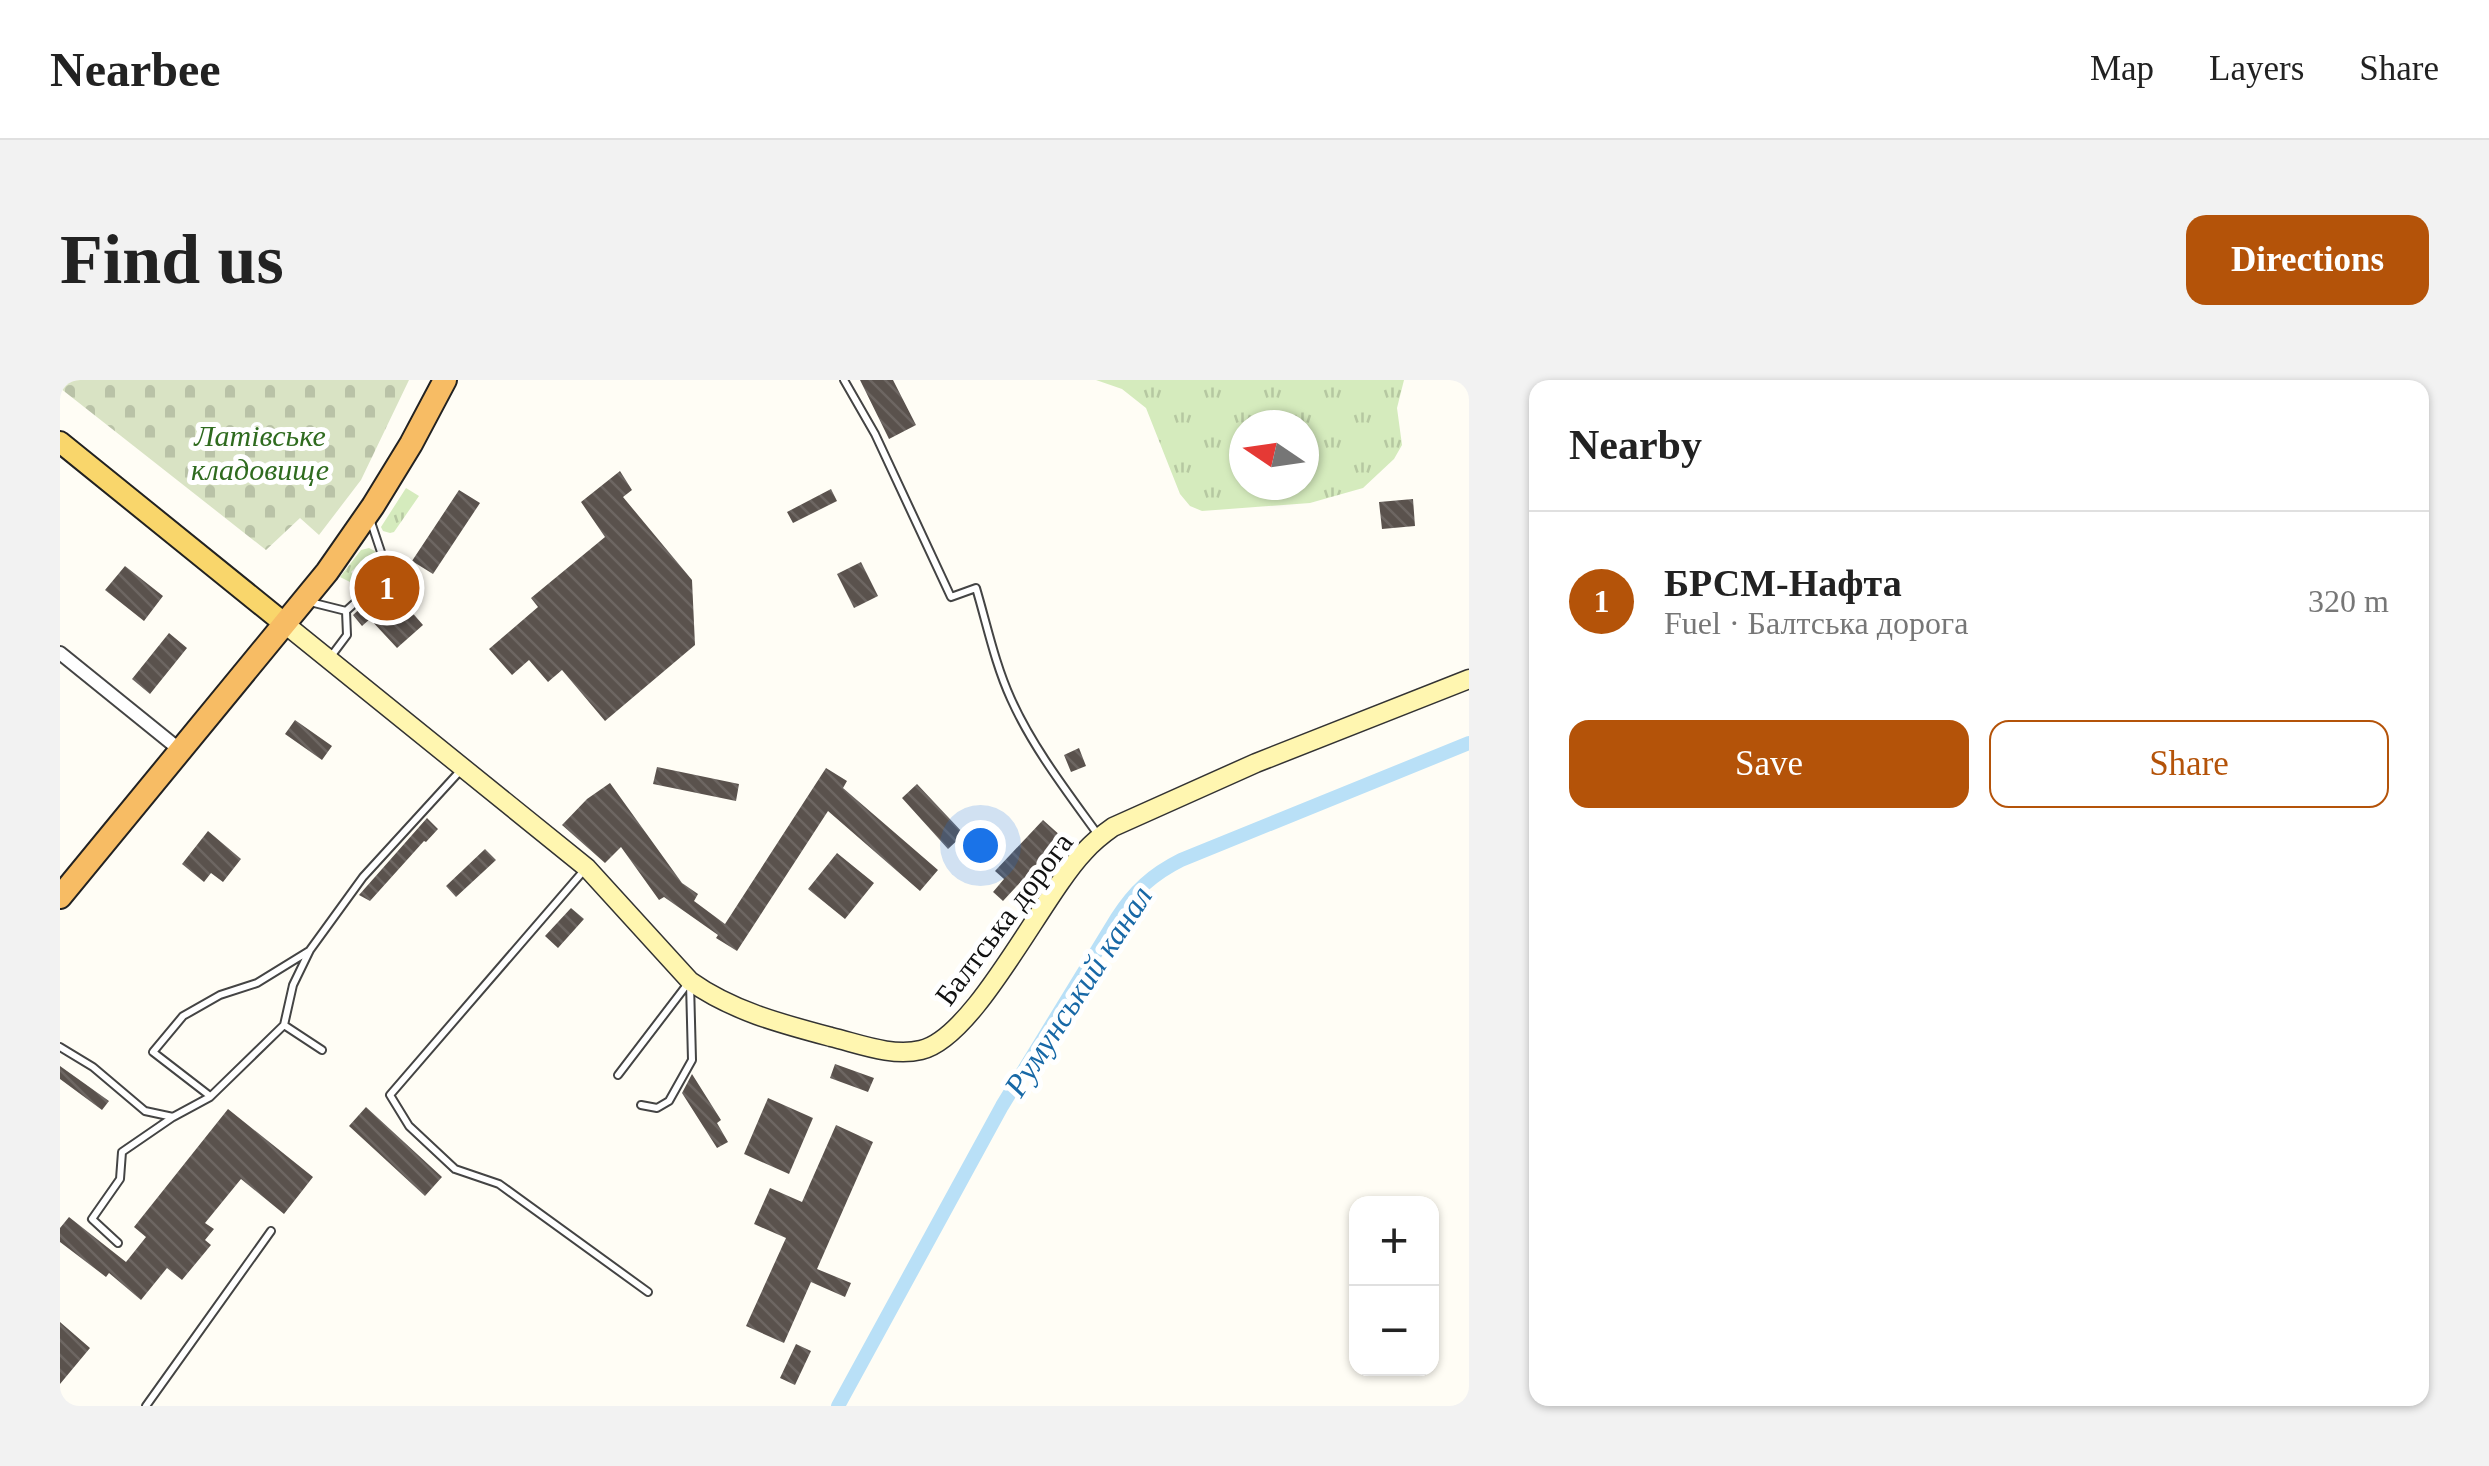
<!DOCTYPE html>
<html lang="en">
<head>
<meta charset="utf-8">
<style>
  :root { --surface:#fff; --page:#f2f2f2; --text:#222; --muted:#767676; --line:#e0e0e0; --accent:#b45309 }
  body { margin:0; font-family:"Times New Roman",serif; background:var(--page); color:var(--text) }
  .controls { position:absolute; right:30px; bottom:30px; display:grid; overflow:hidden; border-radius:20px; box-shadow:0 2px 8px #0004 }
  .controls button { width:90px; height:90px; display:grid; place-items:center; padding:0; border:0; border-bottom:2px solid var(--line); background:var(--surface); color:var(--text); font:50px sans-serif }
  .compass { position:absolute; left:1169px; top:30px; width:90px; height:90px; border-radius:50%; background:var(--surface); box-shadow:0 2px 8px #0004; rotate:283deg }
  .you { position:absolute; left:920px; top:465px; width:35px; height:35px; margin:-25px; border:8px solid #fff; border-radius:50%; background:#1a73e8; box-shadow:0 0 0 15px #1a73e833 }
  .badge { display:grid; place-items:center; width:65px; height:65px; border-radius:50%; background:var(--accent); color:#fff; font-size:32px; font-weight:700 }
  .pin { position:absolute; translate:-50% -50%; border:5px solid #fff; box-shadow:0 2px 10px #0006 }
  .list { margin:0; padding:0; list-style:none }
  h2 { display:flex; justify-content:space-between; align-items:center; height:130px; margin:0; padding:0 40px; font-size:42px }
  h2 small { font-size:32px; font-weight:400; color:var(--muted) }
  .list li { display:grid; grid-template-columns:65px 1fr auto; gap:30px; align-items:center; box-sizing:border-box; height:180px; padding:0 40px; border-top:2px solid var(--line) }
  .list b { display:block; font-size:38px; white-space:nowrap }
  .list p { margin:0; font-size:32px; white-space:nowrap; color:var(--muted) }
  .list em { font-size:32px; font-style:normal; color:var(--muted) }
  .actions { display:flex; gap:20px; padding:30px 40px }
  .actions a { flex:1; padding:22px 0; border:2px solid var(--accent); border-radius:20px; text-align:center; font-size:35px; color:var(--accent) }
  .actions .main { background:var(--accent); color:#fff }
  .map { position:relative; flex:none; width:1409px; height:1026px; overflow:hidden; border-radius:20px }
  header { display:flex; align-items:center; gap:60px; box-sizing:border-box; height:140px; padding:0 50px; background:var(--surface); border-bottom:2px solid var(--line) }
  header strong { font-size:48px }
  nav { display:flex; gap:55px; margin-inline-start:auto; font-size:35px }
  .intro { display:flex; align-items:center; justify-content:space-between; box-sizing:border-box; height:240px; padding:0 60px }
  h1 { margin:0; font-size:70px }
  .button { padding:25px 45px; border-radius:20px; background:var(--accent); color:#fff; font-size:35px; font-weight:700 }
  main { display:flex; gap:60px; padding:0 60px }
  aside { flex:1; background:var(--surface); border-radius:20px; box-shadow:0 2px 8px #0004 }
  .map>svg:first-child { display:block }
</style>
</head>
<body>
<header>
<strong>Nearbee</strong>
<nav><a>Map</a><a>Layers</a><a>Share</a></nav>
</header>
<div class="intro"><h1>Find us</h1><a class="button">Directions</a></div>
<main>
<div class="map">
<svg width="1409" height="1026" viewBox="0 0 1409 1026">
  <defs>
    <pattern id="grass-tufts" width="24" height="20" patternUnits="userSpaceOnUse" patternTransform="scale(2.5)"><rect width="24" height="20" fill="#d5ebbd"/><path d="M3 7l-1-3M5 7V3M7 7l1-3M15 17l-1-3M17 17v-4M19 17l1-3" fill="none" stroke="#b6c8a1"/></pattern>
    <pattern id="cemetery-stones" width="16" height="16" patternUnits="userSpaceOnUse" patternTransform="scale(2.5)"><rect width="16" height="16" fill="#d9e3c4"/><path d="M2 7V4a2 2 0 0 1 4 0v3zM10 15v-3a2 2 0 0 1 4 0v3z" fill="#b9c2a7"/></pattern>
    <pattern id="building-back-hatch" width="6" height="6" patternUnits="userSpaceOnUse" patternTransform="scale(2.5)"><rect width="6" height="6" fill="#5a524d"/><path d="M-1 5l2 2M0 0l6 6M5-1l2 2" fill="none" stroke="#6d6662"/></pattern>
  </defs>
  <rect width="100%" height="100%" fill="#fffdf5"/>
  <path fill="url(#grass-tufts)" fill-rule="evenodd" d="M1036 0H1344L1337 28 1342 65 1334 79 1303 108 1250 123 1142 131 1130 126 1120 114 1086 28 1062 9ZM1184 45H1244V105H1184Z
    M346 108 359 116 334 152 330 153 323 151 321 147Z
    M309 168 315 171 316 175 306 189 299 184 291 192 298 199 290 202 280 197 301 170Z"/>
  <path fill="url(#cemetery-stones)" d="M0 0H349L301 100 259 155 240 138 206 170 0 8Z"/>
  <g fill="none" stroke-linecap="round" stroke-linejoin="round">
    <path stroke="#b9e0f7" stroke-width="14" d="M778 1026 942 726 1057 538C1074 511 1093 494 1121 480L1409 363"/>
  </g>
  <path fill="url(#building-back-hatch)" d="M800 0H833L856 45 829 59Z
    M560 91 572 110 563 117 632 200 635 265 545 341 502 290 488 302 469 280 452 295 429 269 478 227 471 218 545 157 521 122Z
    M771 109 777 121 733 143 727 132Z
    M399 110 420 123 373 194 352 181Z
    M1353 119 1355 146 1322 149 1319 122Z
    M801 182 818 216 794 228 777 194Z
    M65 186 103 216 84 241 45 210Z
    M329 202 339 213 337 215 363 245 337 268 310 239 302 246 293 235Z
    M109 253 127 268 90 314 72 299Z
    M235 340 272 366 262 380 225 354Z
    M1019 368 1026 386 1011 392 1004 375Z
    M597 387 679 404 676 421 593 404Z
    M766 388 787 401 783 408 878 490 860 511 768 431 677 571 656 558 658 555 604 517 599 520 561 467 545 483 502 445 527 419 550 403 622 503 638 514 634 521 665 544Z
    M857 404 904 454 888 469 842 418Z
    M367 438 378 449 366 462 364 461 310 521 299 515Z
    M983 440 1002 457 943 521 933 512 944 499 935 491Z
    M148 451 181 479 163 502 151 493 144 502 122 484Z
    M425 469 436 480 396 517 386 506Z
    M777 473 814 503 785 539 748 509Z
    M511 528 524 539 498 568 485 556Z
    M775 684 814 698 808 712 770 698Z
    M0 686 49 721 42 730 0 699Z
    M632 694 661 740 657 743 668 762 657 768 622 713Z
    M708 718 753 738 729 794 684 774Z
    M306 727 382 797 365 816 289 746Z
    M168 729 253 797 224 834 181 799 145 843 154 849 145 860 151 865 122 900 107 888 81 920 49 893 46 897 0 862V848L9 837 66 882 86 857 74 847Z
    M776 745 813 762 757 889 791 903 785 917 751 902 724 963 686 946 726 858 694 844 710 808 742 822Z
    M0 942 30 968 0 1004Z
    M736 964 751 971 735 1005 720 998Z"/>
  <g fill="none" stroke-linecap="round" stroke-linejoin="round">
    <g stroke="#444" stroke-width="10">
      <path id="service" d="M784 0 815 54 891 217 916 208C927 245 935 284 951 319 973 368 1008 413 1039 456
        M250 222 286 231 328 193 311 142
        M269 279 287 255 286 231
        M526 488 330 715 349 746 395 789 439 804 588 912
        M224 645 262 670
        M0 667 33 687 85 731 113 737 150 717 224 645 233 605 250 570 303 497 400 391
        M558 695 629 602
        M150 716 93 672 123 636 160 615 197 603 249 571
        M581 725 597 728 609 721 632 680 630 603
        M58 863 32 839 60 799 62 772 113 737
        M86 1026 211 851"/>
    </g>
    <g stroke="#444" stroke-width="16">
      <path id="minor" d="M0 273 120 370"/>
    </g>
    <g stroke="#333" stroke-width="21">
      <path id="secondary" d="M225 244 527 488 630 601C672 631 722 644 771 657 800 664 832 677 861 670 915 658 982 516 1024 472 1033 462 1043 454 1053 447L1196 383 1409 299"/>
    </g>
    <g stroke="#222" stroke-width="24">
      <path id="primary" d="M0 62 225 244"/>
    </g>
    <g stroke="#222" stroke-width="26">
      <path id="trunk" d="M0 517 267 192 313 126 351 64 385 0"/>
    </g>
    <use href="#service" stroke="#fff" stroke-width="6"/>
    <use href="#minor" stroke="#fff" stroke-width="12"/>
    <use href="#secondary" stroke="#fff6b0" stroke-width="18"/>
    <use href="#primary" stroke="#f9d66b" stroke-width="20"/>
    <use href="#trunk" stroke="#f7bc64" stroke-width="22"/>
  </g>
  <g text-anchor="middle" stroke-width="10" stroke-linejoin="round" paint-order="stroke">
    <g font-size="30" font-style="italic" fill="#2f6b1f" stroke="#fff">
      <text x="200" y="66">Латівське<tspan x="200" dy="34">кладовище</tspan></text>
    </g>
    <g font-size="30" fill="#111" stroke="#fff">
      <text transform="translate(944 539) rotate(-53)" y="10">Балтська дорога</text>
    </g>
    <g font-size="32" font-style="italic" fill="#1768a6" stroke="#fff">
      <text transform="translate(1018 611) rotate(-57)" y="11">Румунський канал</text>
    </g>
  </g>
</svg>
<div class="controls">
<button>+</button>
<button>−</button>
</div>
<svg class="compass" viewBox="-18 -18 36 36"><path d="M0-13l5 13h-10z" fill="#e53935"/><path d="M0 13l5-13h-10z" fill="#767676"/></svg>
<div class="you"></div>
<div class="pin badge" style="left:327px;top:208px">1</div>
</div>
<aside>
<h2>Nearby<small></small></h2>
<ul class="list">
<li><span class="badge">1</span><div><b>БРСМ-Нафта</b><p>Fuel · Балтська дорога</p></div><em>320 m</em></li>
</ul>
<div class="actions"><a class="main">Save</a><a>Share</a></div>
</aside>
</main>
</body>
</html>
